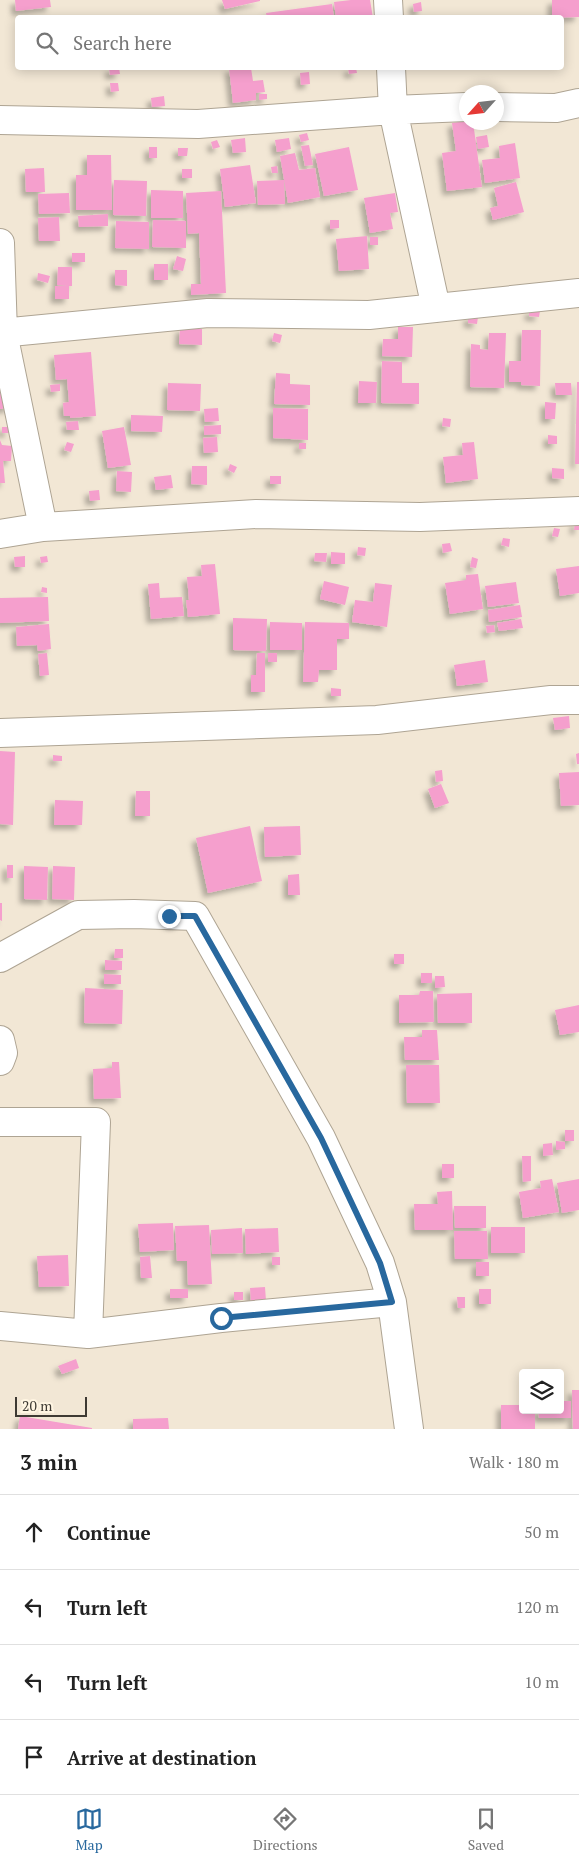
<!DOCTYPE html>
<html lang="en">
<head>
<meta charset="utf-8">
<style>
  :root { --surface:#fff; --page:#f2f2f2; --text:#222; --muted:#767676; --line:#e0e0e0; --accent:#28689e }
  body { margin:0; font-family:"PT Serif",serif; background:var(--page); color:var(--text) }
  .controls { position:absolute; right:15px; bottom:15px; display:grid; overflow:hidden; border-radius:5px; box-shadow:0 2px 12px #0003 }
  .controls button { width:45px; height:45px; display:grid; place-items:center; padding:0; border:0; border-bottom:1px solid var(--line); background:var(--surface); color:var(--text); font:25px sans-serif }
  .compass { position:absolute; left:459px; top:85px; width:45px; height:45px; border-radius:50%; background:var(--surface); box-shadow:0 2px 12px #0003; rotate:243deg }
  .scale { position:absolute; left:15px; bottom:12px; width:72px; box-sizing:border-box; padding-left:5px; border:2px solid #3e3a33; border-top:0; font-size:14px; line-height:18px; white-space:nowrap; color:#3e3a33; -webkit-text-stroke:4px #fff5e2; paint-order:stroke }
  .stop { position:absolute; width:15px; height:15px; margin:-11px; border:4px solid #28689e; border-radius:50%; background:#fff }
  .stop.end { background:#28689e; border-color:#fff; box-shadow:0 1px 5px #0008 }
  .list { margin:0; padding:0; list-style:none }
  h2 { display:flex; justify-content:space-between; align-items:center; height:65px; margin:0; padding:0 20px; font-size:21px }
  h2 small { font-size:16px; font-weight:400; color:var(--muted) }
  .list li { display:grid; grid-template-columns:32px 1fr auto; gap:15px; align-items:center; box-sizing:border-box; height:75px; padding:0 20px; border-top:1px solid var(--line) }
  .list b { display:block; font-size:19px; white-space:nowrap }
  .list em { font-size:16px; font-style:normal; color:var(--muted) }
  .icon { flex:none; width:28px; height:28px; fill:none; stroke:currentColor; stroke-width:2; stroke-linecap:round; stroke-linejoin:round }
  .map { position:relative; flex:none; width:579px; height:1429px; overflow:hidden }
  .search { position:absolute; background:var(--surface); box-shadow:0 2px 12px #0003; left:15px; right:15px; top:15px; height:55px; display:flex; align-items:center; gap:12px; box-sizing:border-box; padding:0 18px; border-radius:5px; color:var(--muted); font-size:19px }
  .sheet { height:365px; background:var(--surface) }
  nav { display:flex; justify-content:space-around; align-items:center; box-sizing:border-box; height:70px; border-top:1px solid var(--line); background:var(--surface); font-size:14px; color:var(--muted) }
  nav a { display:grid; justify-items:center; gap:2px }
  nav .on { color:var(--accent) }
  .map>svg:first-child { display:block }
</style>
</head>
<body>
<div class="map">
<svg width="579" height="1429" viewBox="0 0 579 1429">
  <defs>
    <filter id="shadow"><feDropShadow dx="-4.5" dy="4.5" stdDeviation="2.5" flood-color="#0004"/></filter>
  </defs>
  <rect width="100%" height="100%" fill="#f2e7d5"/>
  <path fill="#f59fcd" filter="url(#shadow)" d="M15 0H50L51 7 16 11Z
    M222 0H260V1L225 9Z
    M351 0H370L373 18H336L334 2Z
    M552 0H579V17L552 18Z
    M421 2 422 11 414 12 413 4Z
    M332 4 334 18H267L266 13Z
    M109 68H119L120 74 110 75Z
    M229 68H251L253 81 263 80 265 92 256 93V100L233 103Z
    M348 68H356L357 73 349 74Z
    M309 72 310 84 301 85 300 73Z
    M110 83H118L119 91 111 92Z
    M259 94H267V99L259 100Z
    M164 96 165 106 152 107 151 98Z
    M466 121V122H473L482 187 447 191 442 153 456 151 452 123Z
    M307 133 309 140 301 142 299 135Z
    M487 135 489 147 478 149 476 137Z
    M245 138 246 152 233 153 231 140Z
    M289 138 291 149 277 152 275 140Z
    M217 140 220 147 213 149 211 142Z
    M515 143 520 178 485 183 482 160 500 158 499 146Z
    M309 145 313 165 305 166 301 146Z
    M149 147H157V158H149Z
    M349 147 358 190 324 196 315 154Z
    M178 148H188L187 156H178Z
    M295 153 299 170 315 168 320 197 288 203 280 156Z
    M87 155H111L112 210H76V175H87Z
    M250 165 256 203 225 207 220 169Z
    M277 166 278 173H272L271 167Z
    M44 168 45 192H26L25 169Z
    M182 169H192V178H182Z
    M114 180 147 181 146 216 113 215Z
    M284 180 285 204 258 205 257 181Z
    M516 182 524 212 493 220 490 208 498 206 494 188Z
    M151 190 183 191V218H151Z
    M221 191 226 293 191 295V284H201L199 233 188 234 186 193Z
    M69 193 70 213 39 214 38 194Z
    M395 193 398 212 390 213 393 229 370 233 364 198Z
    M108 214V226L79 227 78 216Z
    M59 217 60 241H39L38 218Z
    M153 220 186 221V248L152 247Z
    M330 220H339V228L330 229Z
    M116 221 149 222V249L115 248Z
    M367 236 369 269 339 271 336 239Z
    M370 237H378V245H370Z
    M72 253H85V262H72Z
    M177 256 186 259 183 271 173 269Z
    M154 264H168V280H154Z
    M58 267H72V286H69V299H55V286H67L57 285Z
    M115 270H127V286L115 285Z
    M38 273 50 276 48 283 37 280Z
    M529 310 540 311 539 317 529 316Z
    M468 316 478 317 477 324 468 323Z
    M398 327H413L412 357 382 356 383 339H398Z
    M180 328 202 329V345L179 344Z
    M522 330H541L540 386 521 385V382H509V361H521Z
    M274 333 282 335 280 343 272 341Z
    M489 333H506L504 388 470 387 471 344 480 345V349L488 350Z
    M91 352 96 416 70 418V416H64L63 403 69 402 67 379 56 380 54 355Z
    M382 361 402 362V383H419V404L381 403Z
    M276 373 290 374V384L310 385V405L274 404Z
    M0 377 11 408 0 409Z
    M359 381 377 382 376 403H358Z
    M577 382H579V464H575Z
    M168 383 201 384 200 411 167 410Z
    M555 383H571L572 395H556Z
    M60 384V391L51 392 50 385Z
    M545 402 556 403 555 419H545Z
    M218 408 219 421 205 422 204 409Z
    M273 408 308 409V440L273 438Z
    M131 415 163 416 162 432 131 431Z
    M443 418 451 419 450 427 442 426Z
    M78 421 79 430H67L66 422Z
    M221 425V434L204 435V426Z
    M2 427H9V433H2Z
    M124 427 131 465 108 468 102 431Z
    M548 435 557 436V444H548Z
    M217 437 218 452 204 453 203 438Z
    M0 440 2 445 12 446 11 461H3L5 483H0Z
    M67 442 74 444 71 452 64 450Z
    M474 442 478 479 446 483 443 457 463 455 462 443Z
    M299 443H306V449H299Z
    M230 464 237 467 234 473 228 470Z
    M192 466H207V485L191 484Z
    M552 468 564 469V479L552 478Z
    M117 471 132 472 131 492 116 491Z
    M171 475 173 488 156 490 154 477Z
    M270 476H281V484H270Z
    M99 490 100 500 90 501 89 491Z
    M575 521H579V530H574Z
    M554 528 560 529 558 537 552 536Z
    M503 538 510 539 509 547 501 545Z
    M450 543 452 551 443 553 442 544Z
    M358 547 366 548 365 556 357 555Z
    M331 552 345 553V564H331Z
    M315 553H327L326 562 314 561Z
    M25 556V567H15L14 557Z
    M47 556 48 562 41 563 40 557Z
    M472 557 478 559 476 568 470 567Z
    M215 564 220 614 188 617 186 600H189L187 577 202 576 201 565Z
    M579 566V593L560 596 556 569Z
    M478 574 483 609 450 614 445 583 466 580V575Z
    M324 581 349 587 345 605 320 599Z
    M516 582 519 603 488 607 485 586Z
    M159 583 160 598 182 597 184 616 151 619 148 584Z
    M375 583 392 585 387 627 352 622 355 600 373 602Z
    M42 587 47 588V593L41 592Z
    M48 597 49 621 0 623V598Z
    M520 605 522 617 489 622 488 610Z
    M233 618 267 619 266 651 233 650Z
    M521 619 523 628 499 631 497 623Z
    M270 622 302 623V650H270Z
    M305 622 349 623V639H337V670H319L318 682H303Z
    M49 624 51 649 38 651 37 645 17 646 16 627Z
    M494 625 495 632 487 633 486 626Z
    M47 653 49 675 40 676 38 654Z
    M257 653H265V692H251V675H256Z
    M268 653H277V662H268Z
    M485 660 488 682 457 686 454 665Z
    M331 688 341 689V696H331Z
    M569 716 570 728 555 730 553 718Z
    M0 751 15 752 13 825 0 824Z
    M579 753V764H577L576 754Z
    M53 755 62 756V761H53Z
    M442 770 443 781 436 782 435 771Z
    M579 772V805L561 806 559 773Z
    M441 784 449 803 435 808 428 789Z
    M136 791H150V816H135Z
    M55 800 83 801 82 825H54Z
    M250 826 262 881 208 893 196 838Z
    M300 826 301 855 265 857 264 827Z
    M7 865H13V878H7Z
    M24 866 48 867 47 900 24 899Z
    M53 866 75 867 74 900 52 899Z
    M299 874 300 895H288V875Z
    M0 903H2V921L0 920Z
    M115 949H123V958H114Z
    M394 954H404V964H394Z
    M105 960 122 961V970H105Z
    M421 973H432V983H421Z
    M104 974 121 975V984H104Z
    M435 976H444L445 987 435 988Z
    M85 988 123 990 122 1024 84 1023Z
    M420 991H433L434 1022 399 1023V995H419Z
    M472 993V1023H438L437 994Z
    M579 1005V1032L560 1035 555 1010Z
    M422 1030H437L439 1060H405L404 1037H422Z
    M112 1062H119L121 1098 94 1099 93 1069 112 1068Z
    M406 1065H439L440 1103H407Z
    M565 1130H574V1141H565Z
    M556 1141 565 1142V1149L556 1150Z
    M552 1143 553 1155 543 1156V1144Z
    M522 1156H531V1181L523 1182Z
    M442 1164H454V1178H442Z
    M552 1179 559 1212 523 1218 519 1192 541 1188 540 1181Z
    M579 1179V1210L562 1213 557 1183Z
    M452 1191 453 1230H415L414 1204H438L437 1192Z
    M454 1206H486V1228H455Z
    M173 1223 174 1250 140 1252 138 1224Z
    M209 1225 212 1284 188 1285 187 1261H177L175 1226Z
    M491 1227H525V1253H491Z
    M242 1228 243 1253 212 1254 211 1230Z
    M278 1228 279 1252 246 1254 245 1229Z
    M454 1231H487L488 1259H455Z
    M68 1255 69 1286 39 1287 37 1256Z
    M150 1256 152 1278H141L140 1257Z
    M272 1257H280V1265H272Z
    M476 1262H489V1276H476Z
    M265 1287 266 1301 251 1302 250 1288Z
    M170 1289H188V1298H170Z
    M479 1289H491V1304H479Z
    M234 1292H243V1300H234Z
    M457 1297H465V1308H458Z
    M76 1359 79 1368 62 1374 58 1366Z
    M572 1390H579V1429H573Z
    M560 1401H571V1418H539L538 1410H560Z
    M501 1405H523V1410H535V1429H501Z
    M20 1416 92 1428V1429H18Z
    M168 1418 169 1429H133V1419Z"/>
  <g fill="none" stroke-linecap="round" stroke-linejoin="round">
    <g stroke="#aea493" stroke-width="30">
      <path id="minor" d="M388 0 389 18
        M391 68 393 110 436 308
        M496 107 556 108 579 103
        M0 120 198 124 393 110 466 107
        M0 243 3 333 43 527
        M0 333 208 313 369 315 579 293
        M0 534 43 527 256 514 420 517 579 511
        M0 733 377 720 551 700H579
        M0 958 78 915 134 914 195 916 321 1138 380 1263 392 1302 409 1429
        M0 1040 3 1053 0 1061
        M0 1122H96L88 1334
        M0 1326 88 1334 221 1318 392 1302"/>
    </g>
    <use href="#minor" stroke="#fff" stroke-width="28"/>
  </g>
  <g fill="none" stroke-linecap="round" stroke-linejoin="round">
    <path stroke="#28689e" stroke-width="6" d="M169 916H195L321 1138 380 1263 392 1302 221 1318"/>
  </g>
</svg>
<div class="controls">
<button><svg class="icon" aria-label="layers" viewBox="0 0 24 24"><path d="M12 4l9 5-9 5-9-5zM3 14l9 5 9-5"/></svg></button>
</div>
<svg class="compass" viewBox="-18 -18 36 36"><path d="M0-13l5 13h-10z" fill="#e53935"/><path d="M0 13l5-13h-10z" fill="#767676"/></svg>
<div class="scale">20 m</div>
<div class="stop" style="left:221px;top:1318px"></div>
<div class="stop end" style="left:169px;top:916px"></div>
<div class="search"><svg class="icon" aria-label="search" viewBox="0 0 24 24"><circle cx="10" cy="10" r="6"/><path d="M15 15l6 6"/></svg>Search here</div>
</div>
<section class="sheet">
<h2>3 min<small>Walk · 180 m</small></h2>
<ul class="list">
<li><svg class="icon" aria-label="ahead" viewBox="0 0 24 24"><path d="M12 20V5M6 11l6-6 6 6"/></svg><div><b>Continue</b></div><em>50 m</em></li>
<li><svg class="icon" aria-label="left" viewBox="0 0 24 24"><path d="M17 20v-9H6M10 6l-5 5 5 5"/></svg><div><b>Turn left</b></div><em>120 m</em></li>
<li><svg class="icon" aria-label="left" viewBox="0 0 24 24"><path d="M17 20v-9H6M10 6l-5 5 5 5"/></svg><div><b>Turn left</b></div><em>10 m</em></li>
<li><svg class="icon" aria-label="arrive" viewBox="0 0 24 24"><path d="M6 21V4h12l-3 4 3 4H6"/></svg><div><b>Arrive at destination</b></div></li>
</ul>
</section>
<nav>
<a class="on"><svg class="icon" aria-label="map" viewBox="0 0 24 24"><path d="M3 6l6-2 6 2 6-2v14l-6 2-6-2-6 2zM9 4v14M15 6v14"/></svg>Map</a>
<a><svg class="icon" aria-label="directions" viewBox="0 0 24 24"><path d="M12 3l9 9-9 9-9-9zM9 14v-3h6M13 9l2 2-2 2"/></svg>Directions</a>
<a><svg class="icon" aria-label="saved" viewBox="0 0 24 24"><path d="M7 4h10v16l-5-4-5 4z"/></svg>Saved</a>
</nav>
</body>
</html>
